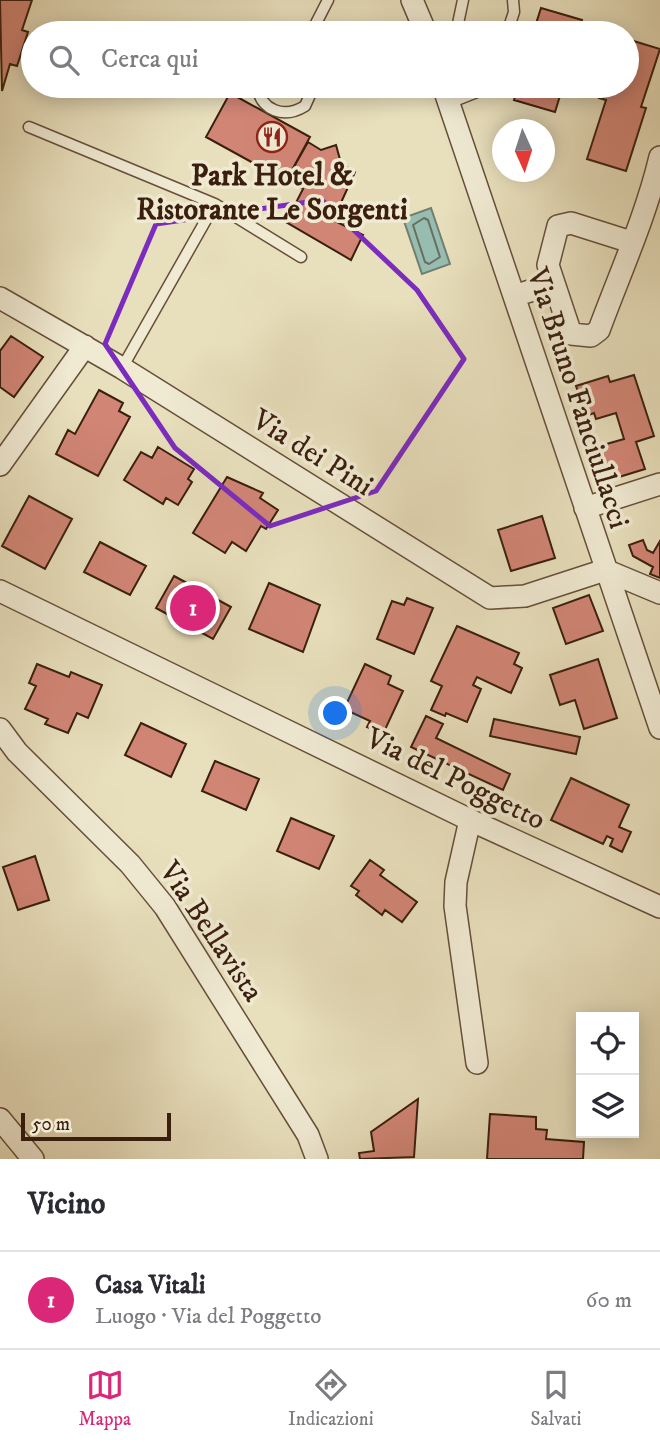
<!DOCTYPE html>
<html lang="it">
<head>
<meta charset="utf-8">
<style>
  :root { --surface:#fff; --page:#f2f2f3; --text:#2b2b33; --muted:#7c7c81; --line:#e1e1e2; --accent:#db2777 }
  body { margin:0; font-family:"IM FELL DW Pica",serif; background:var(--page); color:var(--text) }
  .controls { position:absolute; right:21px; bottom:21px; display:grid; overflow:hidden; border-radius:0px; box-shadow:0 4px 18px #0003 }
  .controls button { width:63px; height:63px; display:grid; place-items:center; padding:0; border:0; border-bottom:2px solid var(--line); background:var(--surface); color:var(--text); font:35px sans-serif }
  .compass { position:absolute; left:492px; top:119px; width:63px; height:63px; border-radius:50%; background:var(--surface); box-shadow:0 4px 18px #0003; rotate:177deg }
  .scale { position:absolute; left:21px; bottom:18px; width:150px; box-sizing:border-box; padding-left:7px; border:4px solid #3a1f0e; border-top:0; font-size:19px; line-height:24px; white-space:nowrap; color:#3a1f0e; -webkit-text-stroke:5px #f0ead3; paint-order:stroke }
  .you { position:absolute; left:336px; top:714px; width:24px; height:24px; margin:-18px; border:5px solid #fff; border-radius:50%; background:#1a73e8; box-shadow:0 0 0 10px #1a73e833 }
  .badge { display:grid; place-items:center; width:46px; height:46px; border-radius:50%; background:var(--accent); color:#fff; font-size:23px; font-weight:700 }
  .pin { position:absolute; translate:-50% -50%; border:4px solid #fff; box-shadow:0 2px 7px #0006 }
  .list { margin:0; padding:0; list-style:none }
  h2 { display:flex; justify-content:space-between; align-items:center; height:91px; margin:0; padding:0 28px; font-size:30px }
  h2 small { font-size:23px; font-weight:400; color:var(--muted) }
  .list li { display:grid; grid-template-columns:46px 1fr auto; gap:21px; align-items:center; box-sizing:border-box; height:98px; padding:0 28px; border-top:2px solid var(--line) }
  .list b { display:block; font-size:26px; white-space:nowrap }
  .list p { margin:0; font-size:23px; white-space:nowrap; color:var(--muted) }
  .list em { font-size:23px; font-style:normal; color:var(--muted) }
  .icon { flex:none; width:38px; height:38px; fill:none; stroke:currentColor; stroke-width:2; stroke-linecap:round; stroke-linejoin:round }
  .map { position:relative; flex:none; width:660px; height:1159px; overflow:hidden }
  .search { position:absolute; background:var(--surface); box-shadow:0 4px 18px #0003; left:21px; right:21px; top:21px; height:77px; display:flex; align-items:center; gap:18px; box-sizing:border-box; padding:0 24px; border-radius:38px; color:var(--muted); font-size:26px }
  .sheet { height:189px; background:var(--surface) }
  nav { display:flex; justify-content:space-around; align-items:center; box-sizing:border-box; height:98px; border-top:2px solid var(--line); background:var(--surface); font-size:19px; color:var(--muted) }
  nav a { display:grid; justify-items:center; gap:4px }
  nav .on { color:var(--accent) }
  .map>svg:first-child { display:block }
</style>
</head>
<body>
<div class="map">
<svg width="660" height="1159" viewBox="0 0 660 1159">
  <rect width="100%" height="100%" fill="#e8dfbc"/>
  <filter id="stains"><feTurbulence type="fractalNoise" baseFrequency=".00286" numOctaves="4"/><feColorMatrix values="0 0 0 0 .2 0 0 0 0 .09 0 0 0 0 .02 0 0 0 .5 -.17"/></filter>
  <radialGradient id="worn" r=".72"><stop offset=".6" stop-color="#630" stop-opacity="0"/><stop offset="1" stop-color="#630" stop-opacity=".3"/></radialGradient>
  <path fill="#97bdb1" stroke="#727e70" stroke-width="2" d="M431 208 450 264 422 274 403 218Z"/>
  <g fill="none" stroke-linecap="round" stroke-linejoin="round">
    <path stroke="#686e60" stroke-width="2" d="M424 218 428 220 440 257 429 264 425 262 413 225Z"/>
  </g>
  <path fill="#d18575" stroke="#3a1f0e" stroke-width="2" d="M0 0H32L22 30 28 32 17 66 10 64 2 91Z
    M541 8 582 20 578 33H533Z
    M627 39 660 49 641 107 646 108 626 171 587 159 606 100 599 98 603 86H627Z
    M518 86H563L555 112 514 100Z
    M230 93 310 137 286 181 206 137Z
    M308 142 321 150 336 145 341 163 355 172 333 220 363 235 351 260 286 222 303 189 286 181Z
    M11 336 43 357 14 397 0 387V351Z
    M634 375 654 436 636 442 645 469 606 481 596 447 624 439 616 413 596 419 594 413 586 416 576 386 608 376 610 382Z
    M99 390 123 403 119 411 130 417 98 476 56 454 68 430 75 434Z
    M158 447 194 469 188 479 192 482 178 505 166 498 163 504 124 480 141 452 152 458Z
    M227 477 263 493 260 498 278 510 266 529 261 526 246 551 232 542 225 553 193 533Z
    M29 496 72 519 45 569 2 546Z
    M542 516 555 558 511 571 498 530Z
    M643 540 647 550 653 553 660 541V578L650 574 653 567 633 556 629 545Z
    M100 542 146 566 130 595 84 572Z
    M174 576 231 607 213 639 156 608Z
    M269 583 320 605 303 652 249 629Z
    M589 595 603 631 566 644 553 608Z
    M407 598 433 608 414 654 377 639 392 601 404 605Z
    M457 626 519 653 514 664 522 668 511 693 477 677 473 685 481 689 467 722 446 713 445 716 431 710 442 686 431 681Z
    M598 659 617 718 584 729 575 700 560 705 550 675Z
    M37 664 69 677 71 672 102 685 88 718 77 713 68 733 45 724 48 719 25 709 36 686 29 683Z
    M365 664 391 676 388 684 403 691 383 734 367 727 370 721 344 709Z
    M426 716 443 724 436 738 510 774 503 790 411 747Z
    M494 719 580 737 576 754 490 736Z
    M141 723 186 744 171 777 125 755Z
    M215 761 259 779 246 810 202 791Z
    M571 778 629 805 619 827 631 832 622 852 610 846 613 839 607 836 603 844 551 820Z
    M291 818 334 836 319 869 277 851Z
    M35 856 49 900 18 910 3 867Z
    M370 860 384 870 380 875 417 902 402 922 385 910 382 915 356 895 359 891 351 886Z
    M418 1099 414 1157 360 1159 359 1153 374 1151 371 1132Z
    M490 1114 536 1117V1129L547 1130 546 1139 584 1142 583 1159H487Z"/>
  <g fill="none" stroke-linecap="round" stroke-linejoin="round">
    <g stroke="#664f3a" stroke-width="13">
      <path id="lane" d="M311 33 328 0
        M456 33 463 0
        M507 33 514 12 513 0
        M257 86C261 111 284 119 305 106L314 86
        M449 103 477 92 484 86
        M29 127 215 204 301 257
        M122 368 215 204"/>
    </g>
    <g stroke="#664f3a" stroke-width="24">
      <path id="street" d="M412 0 426 33
        M443 86 660 728
        M631 242 571 223 558 226 548 265 571 334 591 336 599 330C620 273 646 216 660 157
        M514 296 552 284
        M0 298 122 368 490 598 525 596 605 570 660 593
        M0 465 85 346
        M585 508 660 484
        M0 591 470 820 660 907
        M0 729 17 752 130 864 165 907 308 1135 317 1159
        M470 820 456 882 455 906 477 1063
        M0 1119 33 1159"/>
    </g>
    <use href="#lane" stroke="#f0ead3" stroke-width="10"/>
    <use href="#street" stroke="#f0ead3" stroke-width="21"/>
  </g>
  <path fill="none" stroke="#7b2cbf" stroke-width="5" stroke-linejoin="round" d="M322 200 417 290 464 359 376 491 270 526 175 448 105 344 156 224Z"/>
  <defs>
    <g id="restaurant-ring" transform="scale(1.575)"><circle r="9.5" fill="#f0ead3" stroke="#8f2418" stroke-width="1.5"/><path d="M-5-6h1v4h1v-4h1v4h1v-4h1v5L-1.5 .5V6h-2V.5L-5-1ZM5-6V6H3V1.5H1.5Q1.5-4 5-6Z" fill="#8f2418"/></g>
  </defs>
  <g fill-rule="evenodd">
    <use href="#restaurant-ring" x="272" y="137"/>
  </g>
  <g text-anchor="middle" stroke-width="7" stroke-linejoin="round" paint-order="stroke">
    <g font-size="30" font-weight="bold" fill="#3a1f0e" stroke="#f0ead3">
      <text x="272" y="185">Park Hotel &amp;<tspan x="272" dy="34">Ristorante Le Sorgenti</tspan></text>
    </g>
    <g font-size="30" fill="#3a1f0e" stroke="#f0ead3">
      <text transform="translate(579 398) rotate(72)" y="10">Via Bruno Fanciullacci</text>
      <text transform="translate(313 452) rotate(32)" y="10">Via dei Pini</text>
      <text transform="translate(456 778) rotate(26)" y="10">Via del Poggetto</text>
      <text transform="translate(212 931) rotate(56)" y="10">Via Bellavista</text>
    </g>
  </g>
  <rect width="100%" height="100%" filter="url(#stains)"/>
  <rect width="100%" height="100%" fill="url(#worn)"/>
</svg>
<div class="controls">
<button><svg class="icon" aria-label="locate" viewBox="0 0 24 24"><circle cx="12" cy="12" r="6"/><path d="M12 2v4M12 18v4M2 12h4M18 12h4"/></svg></button>
<button><svg class="icon" aria-label="layers" viewBox="0 0 24 24"><path d="M12 4l9 5-9 5-9-5zM3 14l9 5 9-5"/></svg></button>
</div>
<svg class="compass" viewBox="-18 -18 36 36"><path d="M0-13l5 13h-10z" fill="#e53935"/><path d="M0 13l5-13h-10z" fill="#7c7c81"/></svg>
<div class="scale">50 m</div>
<div class="you"></div>
<div class="pin badge" style="left:193px;top:608px">1</div>
<div class="search"><svg class="icon" aria-label="search" viewBox="0 0 24 24"><circle cx="10" cy="10" r="6"/><path d="M15 15l6 6"/></svg>Cerca qui</div>
</div>
<section class="sheet">
<h2>Vicino<small></small></h2>
<ul class="list">
<li><span class="badge">1</span><div><b>Casa Vitali</b><p>Luogo · Via del Poggetto</p></div><em>60 m</em></li>
</ul>
</section>
<nav>
<a class="on"><svg class="icon" aria-label="map" viewBox="0 0 24 24"><path d="M3 6l6-2 6 2 6-2v14l-6 2-6-2-6 2zM9 4v14M15 6v14"/></svg>Mappa</a>
<a><svg class="icon" aria-label="directions" viewBox="0 0 24 24"><path d="M12 3l9 9-9 9-9-9zM9 14v-3h6M13 9l2 2-2 2"/></svg>Indicazioni</a>
<a><svg class="icon" aria-label="saved" viewBox="0 0 24 24"><path d="M7 4h10v16l-5-4-5 4z"/></svg>Salvati</a>
</nav>
</body>
</html>
